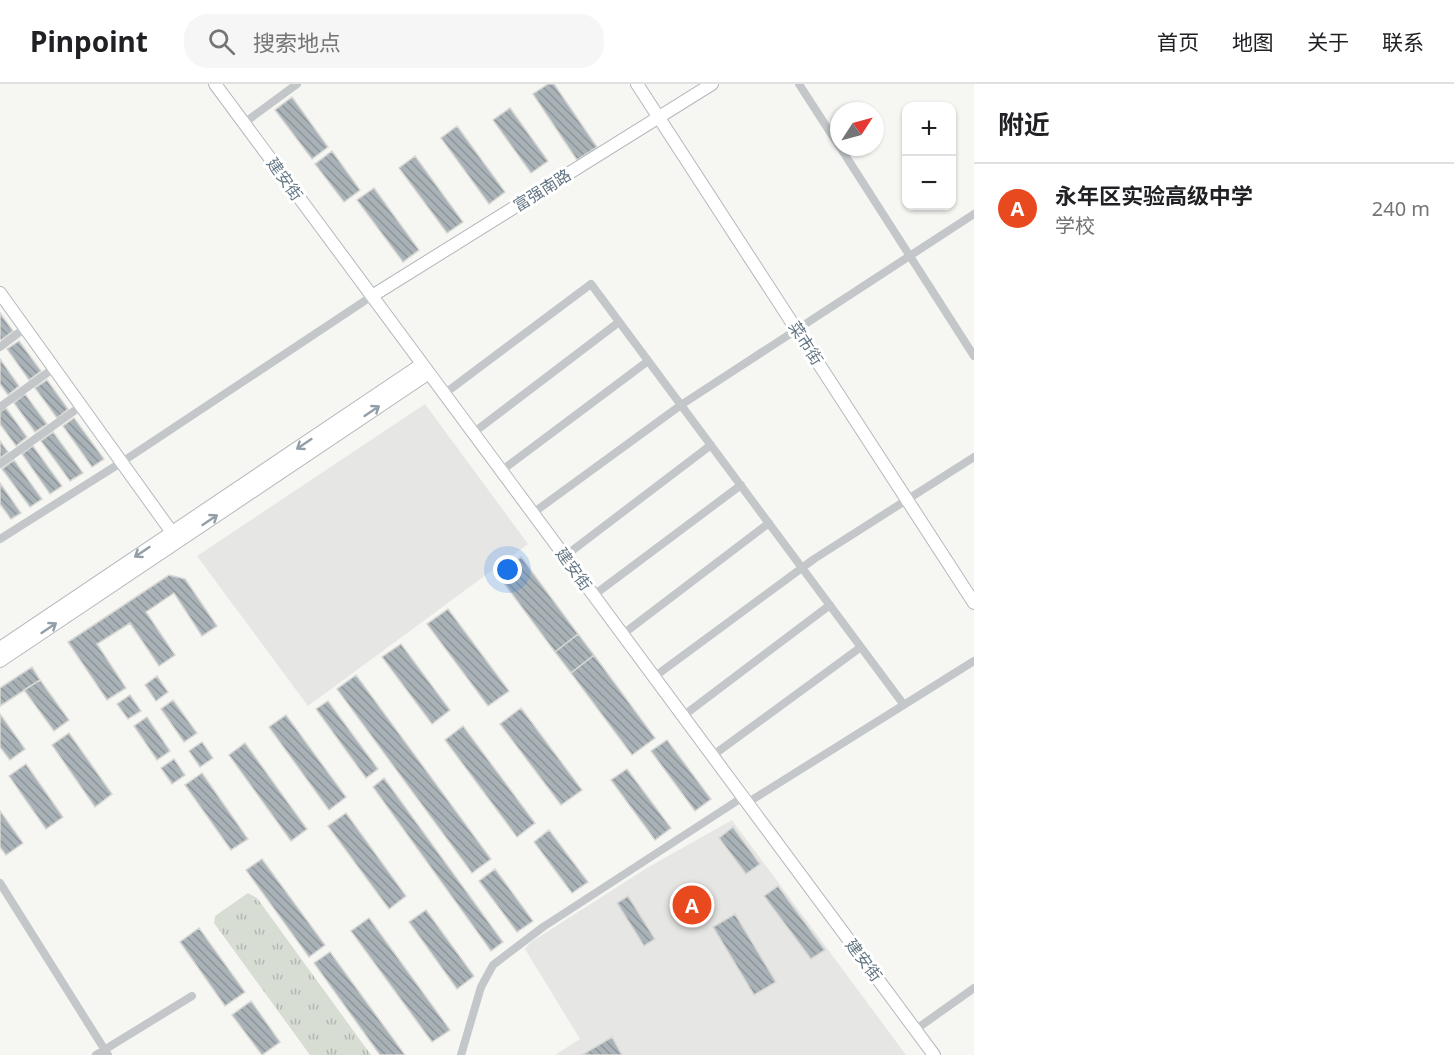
<!DOCTYPE html>
<html lang="zh">
<head>
<meta charset="utf-8">
<style>
  :root { --surface:#fff; --page:#f6f6f6; --text:#202124; --muted:#757577; --line:#e0e0e0; --accent:#e9491e }
  body { margin:0; font-family:"Noto Sans","Noto Sans SC",sans-serif; background:var(--page); color:var(--text) }
  .controls { position:absolute; right:18px; top:18px; display:grid; overflow:hidden; border-radius:12px; box-shadow:0 2px 4px #0004 }
  .controls button { width:54px; height:54px; display:grid; place-items:center; padding:0; border:0; border-bottom:2px solid var(--line); background:var(--surface); color:var(--text); font:30px sans-serif }
  .compass { position:absolute; left:830px; top:18px; width:54px; height:54px; border-radius:50%; background:var(--surface); box-shadow:0 2px 4px #0004; rotate:54deg }
  .you { position:absolute; left:508px; top:486px; width:21px; height:21px; margin:-15px; border:4px solid #fff; border-radius:50%; background:#1a73e8; box-shadow:0 0 0 9px #1a73e833 }
  .badge { display:grid; place-items:center; width:39px; height:39px; border-radius:50%; background:var(--accent); color:#fff; font-size:20px; font-weight:700 }
  .pin { position:absolute; translate:-50% -50%; border:3px solid #fff; box-shadow:0 2px 6px #0006 }
  .list { margin:0; padding:0; list-style:none }
  h2 { display:flex; justify-content:space-between; align-items:center; height:78px; margin:0; padding:0 24px; font-size:26px }
  h2 small { font-size:20px; font-weight:400; color:var(--muted) }
  .list li { display:grid; grid-template-columns:39px 1fr auto; gap:18px; align-items:center; box-sizing:border-box; height:90px; padding:0 24px; border-top:2px solid var(--line) }
  .list b { display:block; font-size:22px; white-space:nowrap }
  .list p { margin:0; font-size:20px; white-space:nowrap; color:var(--muted) }
  .list em { font-size:20px; font-style:normal; color:var(--muted) }
  .icon { flex:none; width:33px; height:33px; fill:none; stroke:currentColor; stroke-width:2; stroke-linecap:round; stroke-linejoin:round }
  .map { position:relative; flex:none; width:974px; height:971px; overflow:hidden }
  header { display:flex; align-items:center; gap:36px; box-sizing:border-box; height:84px; padding:0 30px; background:var(--surface); border-bottom:2px solid var(--line) }
  header strong { font-size:28px }
  nav { display:flex; gap:33px; margin-inline-start:auto; font-size:21px }
  .search { width:420px; height:54px; background:var(--page); display:flex; align-items:center; gap:15px; box-sizing:border-box; padding:0 21px; border-radius:24px; color:var(--muted); font-size:22px }
  main { display:flex }
  aside { flex:1; background:var(--surface) }
  .map>svg:first-child { display:block }
</style>
</head>
<body>
<header>
<strong>Pinpoint</strong>
<div class="search"><svg class="icon" aria-label="search" viewBox="0 0 24 24"><circle cx="10" cy="10" r="6"/><path d="M15 15l6 6"/></svg>搜索地点</div>
<nav><a>首页</a><a>地图</a><a>关于</a><a>联系</a></nav>
</header>
<main>
<div class="map">
<svg width="974" height="971" viewBox="0 0 974 971">
  <defs>
    <pattern id="grass-tufts" width="24" height="20" patternUnits="userSpaceOnUse" patternTransform="scale(1.5)"><rect width="24" height="20" fill="#d7ddd3"/><path d="M3 7l-1-3M5 7V3M7 7l1-3M15 17l-1-3M17 17v-4M19 17l1-3" fill="none" stroke="#b2b8b1"/></pattern>
    <pattern id="building-back-hatch" width="6" height="6" patternUnits="userSpaceOnUse" patternTransform="scale(1.5)"><rect width="6" height="6" fill="#a9b2b7"/><path d="M-1 5l2 2M0 0l6 6M5-1l2 2" fill="none" stroke="#8d959a"/></pattern>
  </defs>
  <rect width="100%" height="100%" fill="#f6f6f2"/>
  <path fill="#e6e7e5" d="M425 320 528 460 308 622 197 472Z
    M732 736 906 971H555L580 955 525 865 531 858 647 784Z"/>
  <path fill="url(#grass-tufts)" d="M248 809 257 814 371 971H310L214 839 215 832Z"/>
  <path fill="url(#building-back-hatch)" stroke="#d7d7d4" stroke-width="1.5" d="M548 0H554L597 63 577 76 533 10Z
    M292 13 328 63 312 75 275 26Z
    M510 24 548 77 531 89 493 36Z
    M457 42 505 108 489 120 441 54Z
    M332 67 360 106 344 118 315 80Z
    M415 72 463 138 447 149 399 84Z
    M374 104 419 166 403 178 357 116Z
    M0 229 13 247 1 256 0 255Z
    M19 257 41 287 29 296 7 265Z
    M0 275 19 302 8 311 0 300Z
    M47 296 68 325 57 334 35 304Z
    M25 310 47 340 35 348 14 319Z
    M6 324 27 353 16 362 0 340V328Z
    M74 334 104 375 92 383 63 342Z
    M53 348 83 389 70 397 41 357Z
    M0 357 8 368 0 374Z
    M33 362 62 402 50 410 22 370Z
    M14 376 42 415 30 423 2 385Z
    M0 399 21 429 11 435 0 420Z
    M521 473 578 550 555 568 498 491Z
    M169 491 185 495 217 542 202 552 174 509 146 528 175 571 159 582 130 539 97 560 126 604 107 616 68 558Z
    M448 525 509 607 488 622 427 540Z
    M578 550 594 571 571 589 555 568Z
    M401 560 450 626 432 640 382 573Z
    M594 571 655 654 632 671 571 589Z
    M32 583 40 596 0 622V604Z
    M356 591 491 775 472 789 337 605Z
    M157 592 168 608 156 617 145 601Z
    M40 596 69 636 54 647 24 606Z
    M130 611 141 627 128 635 117 620Z
    M173 616 197 649 184 658 161 625Z
    M328 617 378 685 366 694 316 625Z
    M521 624 582 706 561 721 500 640Z
    M0 630 25 665 10 676 0 663Z
    M286 631 346 713 329 726 269 643Z
    M147 633 170 667 157 676 134 642Z
    M463 642 535 739 517 753 445 656Z
    M69 649 112 710 95 723 52 661Z
    M667 656 711 715 695 727 651 667Z
    M202 658 213 674 200 683 189 667Z
    M245 659 307 745 291 757 229 671Z
    M174 675 185 691 172 700 161 684Z
    M26 680 63 733 46 745 9 692Z
    M627 685 671 744 655 756 611 696Z
    M202 689 248 755 231 766 185 701Z
    M384 694 503 858 491 867 373 703Z
    M0 727 23 759 6 771 0 763Z
    M346 729 406 812 389 825 328 742Z
    M733 743 760 780 746 790 719 754Z
    M549 746 588 798 572 809 534 758Z
    M262 775 325 861 309 873 246 786Z
    M495 785 533 837 517 848 479 797Z
    M778 802 825 866 811 875 764 812Z
    M628 812 655 855 644 862 617 819Z
    M426 826 474 892 457 905 409 838Z
    M735 830 776 898 754 911 713 843Z
    M369 834 450 946 432 958 351 847Z
    M199 844 245 908 225 922 180 858Z
    M330 868 405 971H380L314 879Z
    M251 917 280 958 262 971 232 931Z
    M612 953 622 971H582Z"/>
  <g fill="none" stroke-linecap="round" stroke-linejoin="round">
    <g stroke="#b3b9bd" stroke-width="14">
      <path id="secondary" d="M215 0 934 971
        M637 0 974 519
        M0 209 176 454
        M372 212 712 0
        M0 564 422 280
        M0 577 429 289"/>
    </g>
    <path stroke="#c3c7ca" stroke-width="8" d="M799 0 839 62
      M244 39 297 0
      M840 63 974 272
      M0 263 25 244
      M444 310 591 200 904 621
      M0 323 54 284
      M473 349 619 238
      M0 380 81 322
      M501 387 648 277
      M533 429 681 321 974 130
      M0 455 122 378 372 212
      M565 472 711 361
      M594 511 741 401
      M623 550 769 439
      M654 593 814 475 974 373
      M683 632 830 521
      M712 672 861 563
      M747 719 974 577
      M0 799 108 971
      M915 946 974 904
      M96 971 192 912
      M461 971 481 903 493 881 543 843 743 713"/>
    <use href="#secondary" stroke="#fff" stroke-width="12"/>
  </g>
  <defs><path id="oneway-shaft" d="M-6 0H5M1.5-3L5.5 0L1.5 3" fill="none" stroke-width="1.6" stroke-linecap="round" stroke-linejoin="round" transform="scale(1.5)"/></defs>
  <g stroke="#929fa9">
    <use href="#oneway-shaft" transform="translate(372 327) rotate(-34)"/>
    <use href="#oneway-shaft" transform="translate(304 360) rotate(146)"/>
    <use href="#oneway-shaft" transform="translate(210 436) rotate(-34)"/>
    <use href="#oneway-shaft" transform="translate(142 468) rotate(146)"/>
    <use href="#oneway-shaft" transform="translate(49 544) rotate(-34)"/>
  </g>
  <g text-anchor="middle" stroke-width="6" stroke-linejoin="round" paint-order="stroke">
    <g font-size="16" fill="#637684" stroke="#fff">
      <text transform="translate(285 95) rotate(54)" y="6">建安街</text>
      <text transform="translate(542 106) rotate(-32)" y="6">富强南路</text>
      <text transform="translate(806 259) rotate(57)" y="6">菜市街</text>
      <text transform="translate(574 485) rotate(54)" y="6">建安街</text>
      <text transform="translate(864 876) rotate(53)" y="6">建安街</text>
    </g>
  </g>
</svg>
<div class="controls">
<button>+</button>
<button>−</button>
</div>
<svg class="compass" viewBox="-18 -18 36 36"><path d="M0-13l5 13h-10z" fill="#e53935"/><path d="M0 13l5-13h-10z" fill="#757577"/></svg>
<div class="you"></div>
<div class="pin badge" style="left:692px;top:821px">A</div>
</div>
<aside>
<h2>附近<small></small></h2>
<ul class="list">
<li><span class="badge">A</span><div><b>永年区实验高级中学</b><p>学校</p></div><em>240 m</em></li>
</ul>
</aside>
</main>
</body>
</html>
